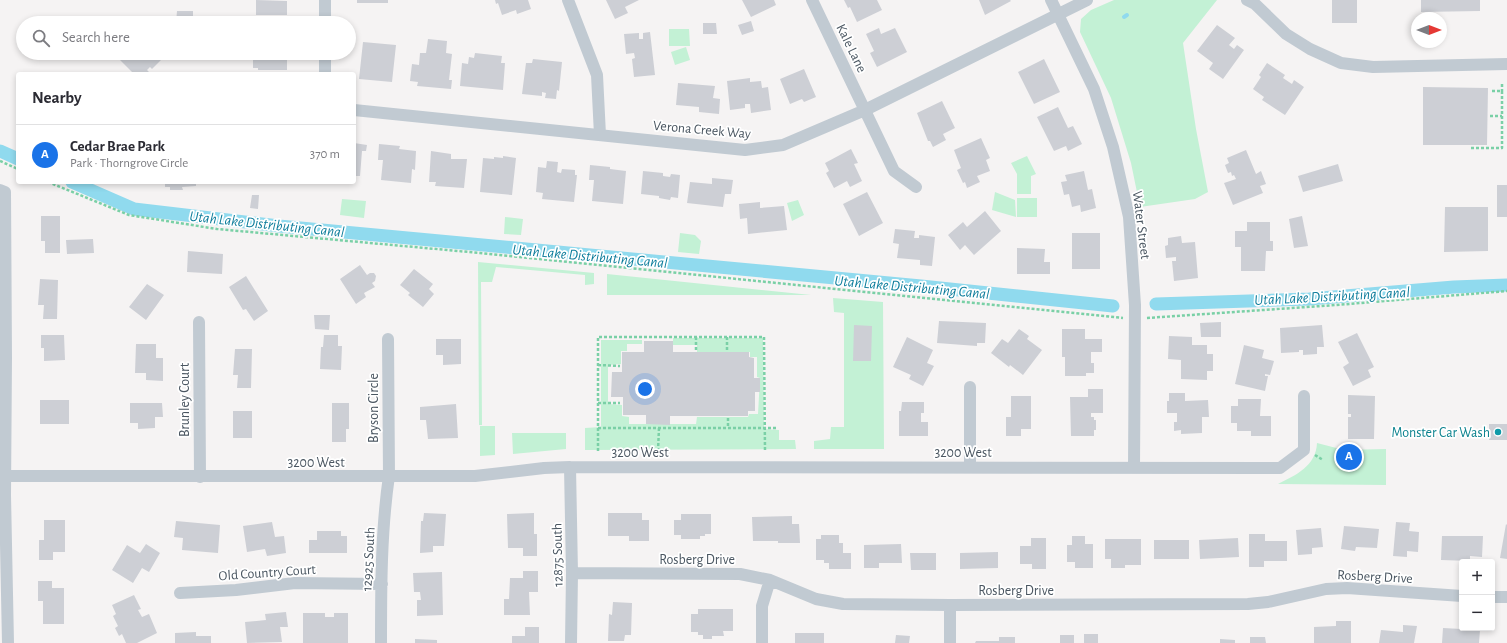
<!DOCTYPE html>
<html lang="en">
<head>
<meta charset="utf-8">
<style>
  :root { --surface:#fff; --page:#f2f2f3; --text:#2b2b33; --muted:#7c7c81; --line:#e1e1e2; --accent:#1a73e8 }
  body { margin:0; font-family:"Alegreya Sans",sans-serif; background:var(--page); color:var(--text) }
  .controls { position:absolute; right:12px; bottom:12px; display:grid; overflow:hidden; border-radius:4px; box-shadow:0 2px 6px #0003 }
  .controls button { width:36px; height:36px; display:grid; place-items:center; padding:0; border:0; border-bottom:1px solid var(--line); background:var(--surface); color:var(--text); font:20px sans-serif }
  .compass { position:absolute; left:1411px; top:12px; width:36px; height:36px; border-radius:50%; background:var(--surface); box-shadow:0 2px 6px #0003; rotate:90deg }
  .you { position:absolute; left:645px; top:389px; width:14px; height:14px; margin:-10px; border:3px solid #fff; border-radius:50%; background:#1a73e8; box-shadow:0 0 0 6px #1a73e833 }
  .badge { display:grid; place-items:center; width:26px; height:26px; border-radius:50%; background:var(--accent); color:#fff; font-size:13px; font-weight:700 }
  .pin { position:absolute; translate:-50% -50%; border:2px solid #fff; box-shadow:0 1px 4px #0006 }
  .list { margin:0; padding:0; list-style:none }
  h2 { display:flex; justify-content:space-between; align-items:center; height:52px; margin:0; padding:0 16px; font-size:17px }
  h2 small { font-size:13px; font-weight:400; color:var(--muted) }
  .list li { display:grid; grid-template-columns:26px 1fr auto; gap:12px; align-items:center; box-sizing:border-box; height:60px; padding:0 16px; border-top:1px solid var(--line) }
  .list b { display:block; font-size:15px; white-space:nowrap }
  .list p { margin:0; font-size:13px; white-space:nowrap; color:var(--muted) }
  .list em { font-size:13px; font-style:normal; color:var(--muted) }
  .icon { flex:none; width:22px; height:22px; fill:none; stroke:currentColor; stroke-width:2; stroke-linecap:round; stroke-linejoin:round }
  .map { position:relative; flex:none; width:1507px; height:643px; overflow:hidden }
  .search { position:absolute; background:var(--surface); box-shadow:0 2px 6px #0003; left:16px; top:16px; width:340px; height:44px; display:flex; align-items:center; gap:10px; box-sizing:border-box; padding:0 14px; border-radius:22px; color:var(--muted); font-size:15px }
  .panel { position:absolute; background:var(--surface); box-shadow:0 2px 6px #0003; left:16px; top:72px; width:340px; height:112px; border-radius:4px }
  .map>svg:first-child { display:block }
</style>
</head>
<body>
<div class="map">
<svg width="1507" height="643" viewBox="0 0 1507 643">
  <rect width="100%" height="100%" fill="#f5f3f3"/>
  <path fill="#c3f1d5" d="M1114 0H1217L1183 43 1196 129 1208 192 1195 199 1140 207 1131 163 1111 98 1080 32 1081 19 1091 10Z
    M669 29H689L690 46H669Z
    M686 47 690 60 675 65 671 52Z
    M1027 156 1036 174 1031 176V194H1017V174L1011 163Z
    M995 192 1015 200 1016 217 992 210Z
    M1017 198H1037V217H1017Z
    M342 199 366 201 364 218 340 215Z
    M798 200 804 215 792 221 787 203Z
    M505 217 523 219 521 235 504 234Z
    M680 233 695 235 701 241 699 254 678 252Z
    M478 262 594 273V284L585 285V275L496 267 492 282H481L482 425H479Z
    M607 274 811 295H607Z
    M833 298 883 302 884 449H814V441L830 439 831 427H844V313L834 312Z
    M673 338H763L764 429 779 430V440H795L796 449 585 450V428L601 427V340H642V344H627V351H621V364L608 365V404L622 405V416L629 417V424H696L697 417H748L749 414H758L760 378 757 377V357H750V352H697V345H673Z
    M480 426H495V455L480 456Z
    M512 433H566V449L513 454Z
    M1317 443 1344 450 1386 449V485L1278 484C1296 475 1316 466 1317 443Z"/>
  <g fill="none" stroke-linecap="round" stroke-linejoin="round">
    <path stroke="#90daee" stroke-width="4" d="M1124 17 1127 15"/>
    <path stroke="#90daee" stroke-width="13" d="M0 151 18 159
      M72 182 134 209 279 226 921 286 1113 306
      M1156 304 1309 299 1454 287 1507 285"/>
  </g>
  <path fill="#cdcfd5" d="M256 0 287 1V15H256Z
    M357 0H388V3H357Z
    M495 0H528L531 9 517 14 516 10 502 15 498 3 496 4Z
    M606 0H639L625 7 628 13 615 19Z
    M742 0H774L776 5 751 17Z
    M844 0H877L882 10 857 22 850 7 848 8Z
    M979 0H1010L1011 1 985 15Z
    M1332 0H1357V23H1332Z
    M1421 0H1480V11L1421 12Z
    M177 11H193V18L212 20V23H176Z
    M751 21 754 31 742 35 738 25Z
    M703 23H716L717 34H703Z
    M1217 25 1235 38 1229 45 1234 49 1237 45 1244 50 1223 79 1209 69 1213 63 1197 51Z
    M879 28 881 34 895 28 907 52 877 67 870 53 874 51 866 34Z
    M650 32 655 75 634 77 632 59 635 58 634 53 626 54 624 34 639 33V39H643V33Z
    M428 39 447 41 446 53 452 54 449 80H452L451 89 417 86 418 82 410 81 412 64 419 65 420 53H426Z
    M363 42 396 45 392 82 359 79Z
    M119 53H168L152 69 150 67 147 70 150 73 149 74H134L116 56Z
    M253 53H283V59H287V70H258V68H253Z
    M475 53 502 56 501 63H505L503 90 460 86 462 63 468 64 469 57 474 58Z
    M533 59 562 62 559 91 557 90 556 99 545 98 546 93 542 92V96L522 94 526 63H532Z
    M1044 59 1060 92 1034 104 1018 72Z
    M1267 63 1285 75 1283 78 1292 84 1294 80 1304 87 1285 115 1262 100 1264 97 1253 89 1261 77 1259 75Z
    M804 69 816 97 804 102 802 99 790 104 780 79Z
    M750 78V82L761 81 762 88 768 87 771 110 751 113 750 104H745V108L730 110 727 81Z
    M678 83 715 86 713 98 720 99 719 114 699 112V107L676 105Z
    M1423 87 1488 88 1487 145H1423Z
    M942 101 955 128 943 134 946 140 933 147 930 141H928L917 113Z
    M1058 107 1068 128 1073 126 1082 144 1068 151 1066 146 1054 151 1037 117Z
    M981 138 990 158 986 160 990 171 977 176 980 182 967 188 965 182 963 183 957 170 961 168 954 150Z
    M354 143 367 145 366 151H362L360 176H354Z
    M379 144 400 146 399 149 416 151 415 170 412 169 411 183 381 180 383 160H378Z
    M851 149 858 163 854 164 862 181 850 187 847 181 834 188 826 173 829 171 825 163Z
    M1246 150 1256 174 1261 171 1266 184 1260 186 1263 193 1233 205 1224 183 1236 179 1234 175 1232 176 1231 172 1228 173 1225 165 1229 163 1227 158Z
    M431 151 451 154V159H467L464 188 435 186 436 182H429Z
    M503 156 516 158 512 195 480 192 483 158 494 159V157L503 158Z
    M547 161 558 162 557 172 561 173 562 169 575 170V175H577L574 202 542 199 543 193 536 192 538 167 546 168Z
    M1338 164 1343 181 1303 192 1298 176Z
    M590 165 610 167V169L626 171 623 204 592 201 594 180H589Z
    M643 171 663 173V176L670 177 671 174 680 175 678 198 671 197 670 200 659 198V196L641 194Z
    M1084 171 1088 190 1092 189 1096 208 1081 212 1080 205 1072 207 1069 194 1064 195 1061 182 1067 181 1065 175Z
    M712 178 733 180 731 194H725L723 207 687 203 690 182 712 184Z
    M165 182H196V186L182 187 183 190H170V187H165Z
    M1497 185H1507V217H1497Z
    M867 192 883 223 859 236 843 204Z
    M252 195H259L258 209 250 208Z
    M760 202V208L784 206 787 230 748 234 747 218 740 219 739 204Z
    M1445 207H1488V251L1444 252Z
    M985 211 1001 231 974 255 965 245 960 250 948 235 963 222 967 227Z
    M41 216H60V253H45V241H41Z
    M1302 216 1308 246 1294 248 1289 219Z
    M1247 222H1270V241H1273V251H1266L1265 271H1241V247H1235V231H1247Z
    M895 229 915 231 914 238H919V235L935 237 932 266 920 265V260L897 258 899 244 893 243Z
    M1072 233H1100V269H1072Z
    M1181 236 1182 243 1195 242 1198 278 1174 281 1172 261H1176V257L1166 258 1165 246 1168 245V238Z
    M93 239 94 253 67 254 66 240Z
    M1017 248 1045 249 1044 262H1050V274H1017Z
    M188 251 223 254 222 274 187 272Z
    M360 265 367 275 370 273H374L376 276 375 281 372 283 375 287 364 293 366 297 356 304 340 279Z
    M414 269 433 284 429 289 434 294 423 307 408 295 410 293 400 285Z
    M246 276 268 311 254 321 246 309 243 310 229 287Z
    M40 279 58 280 57 319H43L44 305H38Z
    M147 284 164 295 146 320 129 307Z
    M314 315H330L329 330 315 329Z
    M939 321 986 323 985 343H977V346L937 343Z
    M1221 322V337H1201L1200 323Z
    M854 325 872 326 871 361H853Z
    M1322 325 1324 347H1317V354L1303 355V350H1299V352L1281 353 1280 328Z
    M1019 329 1029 336 1027 339 1042 350 1023 375 1010 365 1009 367 991 353 1002 339 1008 343Z
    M1062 329H1085V339H1102V352H1091V363H1094V373H1086V376H1065V357H1062Z
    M1357 333 1374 367 1368 370 1371 377 1353 386 1343 367 1349 363 1338 342Z
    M41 335H64L65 360 44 361V348H41Z
    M324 335H338V346H342L341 370 320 369 321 347H323Z
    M1169 336 1192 337V345H1207V354H1213V371H1207V380L1181 379V360L1168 359Z
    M907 337 933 350 927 363 934 366 923 386 909 379 911 375 893 367Z
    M436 339H461V364L443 365V355H436Z
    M644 341H673V352H749V357L754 358V378H760V392H755V411H748V416H670V425L646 424V415H623V397H611L612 372H622V352H644Z
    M136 344H156V358H163V381L146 380V373H135Z
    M1244 345 1264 350 1262 358 1274 361 1270 375 1265 374V376H1268L1265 391 1235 384Z
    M235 349H252L251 388H237L238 375H233Z
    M1088 389H1103V413H1091V417H1094V420H1096V430H1094V436H1071L1070 397H1088Z
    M1169 393H1185V401L1208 400 1209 417H1202V433L1181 434V430L1174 431V422H1177V413H1167V401H1169Z
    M1348 395 1375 396 1374 439H1348V417H1351V414H1348Z
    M1011 396H1031V429H1021V436H1006V417H1011Z
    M1238 399H1261L1260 416H1271V436H1251V431H1237V423H1231V406H1238Z
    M40 400H69V424H40Z
    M902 402H924V413H921V422H928V436H899V411H901Z
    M130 403H162L163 417H155V428L138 429V423H130Z
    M332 403H349V429H346V442H332Z
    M456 404 458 438 428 439 426 420H420V407Z
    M233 411H252V438H233Z
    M1489 424H1507V440H1489Z
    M424 513 446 514 444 546H433V552L420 553 421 521H423Z
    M534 513V534H537V556H523V548H508L507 514Z
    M608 513H642V520H649V541H629V536H608Z
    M681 514H711V534H705V536H700V539H681V535H674V520H681Z
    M792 516V524H799L800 543H778V541H753L752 517Z
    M44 520H65V552H53V560H39V540H44Z
    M176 521 220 525 218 553 182 550 183 538 174 537Z
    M272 522 275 537 284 536 286 553 267 556 265 549 247 552 243 526Z
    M1396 522 1410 523 1409 531 1419 532 1418 552 1407 551V557L1393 556Z
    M1506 524 1507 525V559L1500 558Z
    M1344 526 1379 529 1377 548 1356 547 1355 551 1341 549Z
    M1321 528 1323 547 1312 548V554L1298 555 1296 530Z
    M317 531H341V536H347V553H309V540H317Z
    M1249 534H1265V541H1287V561H1264V567H1249Z
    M821 535H839V543H843V553H851V569H829V563H824V560H816V539H821Z
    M1072 536H1085V544H1093V568H1075V562H1067V545H1072Z
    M1442 536H1483L1482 557 1470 556V561L1441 560Z
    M1031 538H1046V569H1032V564H1020V546H1031Z
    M1238 538 1239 557 1200 559 1199 540Z
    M1105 539H1141V565H1125V568H1111V559H1105Z
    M1154 540H1189V559H1154Z
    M146 544 160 553 149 572 142 568 133 583 112 570 127 545 140 553Z
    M901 544 902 563H879V568H864V545Z
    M998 552V568L960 569V553Z
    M910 553H936V570H911Z
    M523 571H538V592H529L530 615H504V599H509L510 578H523Z
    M442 572 443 615 417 616V600H421L420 592H414L413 573Z
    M38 581H52V588H64V624H43V601H38Z
    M134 595 141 609 138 610 142 617 149 614 157 633 137 643H126L122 634 119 636 115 628 118 626 113 616 116 614 112 605Z
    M613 602 632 603 631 635H625L624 641H608L609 614 612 615Z
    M698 609H733V631H723L724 636H712V639H703V635H698V632H691V614H698Z
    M286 612 288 627H280L282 642 247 643 245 622 266 620 265 614Z
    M303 613H325V617H334V613H348V643H303Z
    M1336 621H1351V643H1314V627L1336 626Z
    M1403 625 1417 626 1414 643H1379L1381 630 1403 632Z
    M525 627H539V643H512V636H525Z
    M1443 628 1480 630 1479 643H1442Z
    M196 632V636H211V643H175V633Z
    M795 633H824V643H795Z
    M1084 634H1098V643H1084Z
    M896 635 910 636 909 643H895Z
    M1060 635H1074V643H1060Z
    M999 637H1015V643H975L976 641H999Z
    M1250 637H1265L1266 643H1250Z
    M415 639 437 640V643H415Z
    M1220 639 1235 640V643H1220Z"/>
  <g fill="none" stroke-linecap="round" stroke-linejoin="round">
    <path stroke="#7ad0a6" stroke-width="2.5" stroke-dasharray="3 2" stroke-linecap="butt" d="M1502 84V91
      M1490 116H1502
      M1471 148H1502V91H1491
      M0 161 18 169
      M48 182 129 215 217 229 480 253 1123 318
      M1147 318 1336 305 1507 291
      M696 337V351
      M727 337V351
      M598 365 620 366
      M598 403H620
      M728 418V428
      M598 428H777
      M598 451V337H764L765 451
      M658 451 659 428
      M1315 455 1323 460"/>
    <path stroke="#c1cad2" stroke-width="12" d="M568 0 597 75 600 135
      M812 0 894 171 916 187
      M1051 0 1094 89 1113 147 1129 217 1135 305 1134 467
      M1247 0 1255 4 1286 34 1310 49 1341 63 1373 67 1507 64
      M325 23V0
      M325 74V53
      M354 110 745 150 783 145 865 110 1087 0
      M0 190 5 192 6 357 5 495 8 643
      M199 322 200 477
      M570 467 572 573 571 643
      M970 467V387
      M0 476H475L544 468 570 467 1280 468 1304 450V396
      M572 573 740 574 770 580 816 599 843 604 950 605 1248 604 1268 602 1326 589 1347 588 1462 596
      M180 593 236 590 295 583 382 584
      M1492 597H1507
      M950 605V643
      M381 643C381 588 381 531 389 476L388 339
      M762 643V606L770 580"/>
  </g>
  <circle fill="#0f9aa8" stroke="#fff" stroke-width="1.5" cx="1498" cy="432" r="4"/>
  <g text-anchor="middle" stroke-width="3.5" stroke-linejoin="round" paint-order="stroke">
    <g font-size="14" fill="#4a5661" stroke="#fff">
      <text transform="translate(852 48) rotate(64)" y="5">Kale Lane</text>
      <text transform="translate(702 129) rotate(5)" y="5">Verona Creek Way</text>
      <text transform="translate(1142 225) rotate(83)" y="5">Water Street</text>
      <text transform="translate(184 400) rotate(-90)" y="5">Brunley Court</text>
      <text transform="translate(373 408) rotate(-90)" y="5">Bryson Circle</text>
      <text x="640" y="457">3200 West</text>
      <text x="963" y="457">3200 West</text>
      <text x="316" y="467">3200 West</text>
      <text transform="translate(557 555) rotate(-91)" y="5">12875 South</text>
      <text transform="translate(368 559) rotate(-87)" y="5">12925 South</text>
      <text x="697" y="564">Rosberg Drive</text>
      <text transform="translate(267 572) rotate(-4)" y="5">Old Country Court</text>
      <text transform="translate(1375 576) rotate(3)" y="5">Rosberg Drive</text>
      <text x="1016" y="595">Rosberg Drive</text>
    </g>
    <g font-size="14" fill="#0d838f" stroke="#fff" text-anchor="end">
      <text x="1490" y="437">Monster Car Wash</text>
    </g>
    <g font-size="15" font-style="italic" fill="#0c7c9b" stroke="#fff">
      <text transform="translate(267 224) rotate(6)" y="5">Utah Lake Distributing Canal</text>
      <text transform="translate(590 256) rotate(5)" y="5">Utah Lake Distributing Canal</text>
      <text transform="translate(912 287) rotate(5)" y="5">Utah Lake Distributing Canal</text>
      <text transform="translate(1332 296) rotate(-3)" y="5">Utah Lake Distributing Canal</text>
    </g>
  </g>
</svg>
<div class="controls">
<button>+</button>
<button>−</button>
</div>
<svg class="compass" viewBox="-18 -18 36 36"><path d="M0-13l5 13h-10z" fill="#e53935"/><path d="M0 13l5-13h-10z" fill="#7c7c81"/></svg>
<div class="you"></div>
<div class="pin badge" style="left:1349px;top:457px">A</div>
<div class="search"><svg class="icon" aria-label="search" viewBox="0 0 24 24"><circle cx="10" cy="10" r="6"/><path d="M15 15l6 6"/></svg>Search here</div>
<section class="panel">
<h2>Nearby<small></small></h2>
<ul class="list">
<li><span class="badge">A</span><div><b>Cedar Brae Park</b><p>Park · Thorngrove Circle</p></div><em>370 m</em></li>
</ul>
</section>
</div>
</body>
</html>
